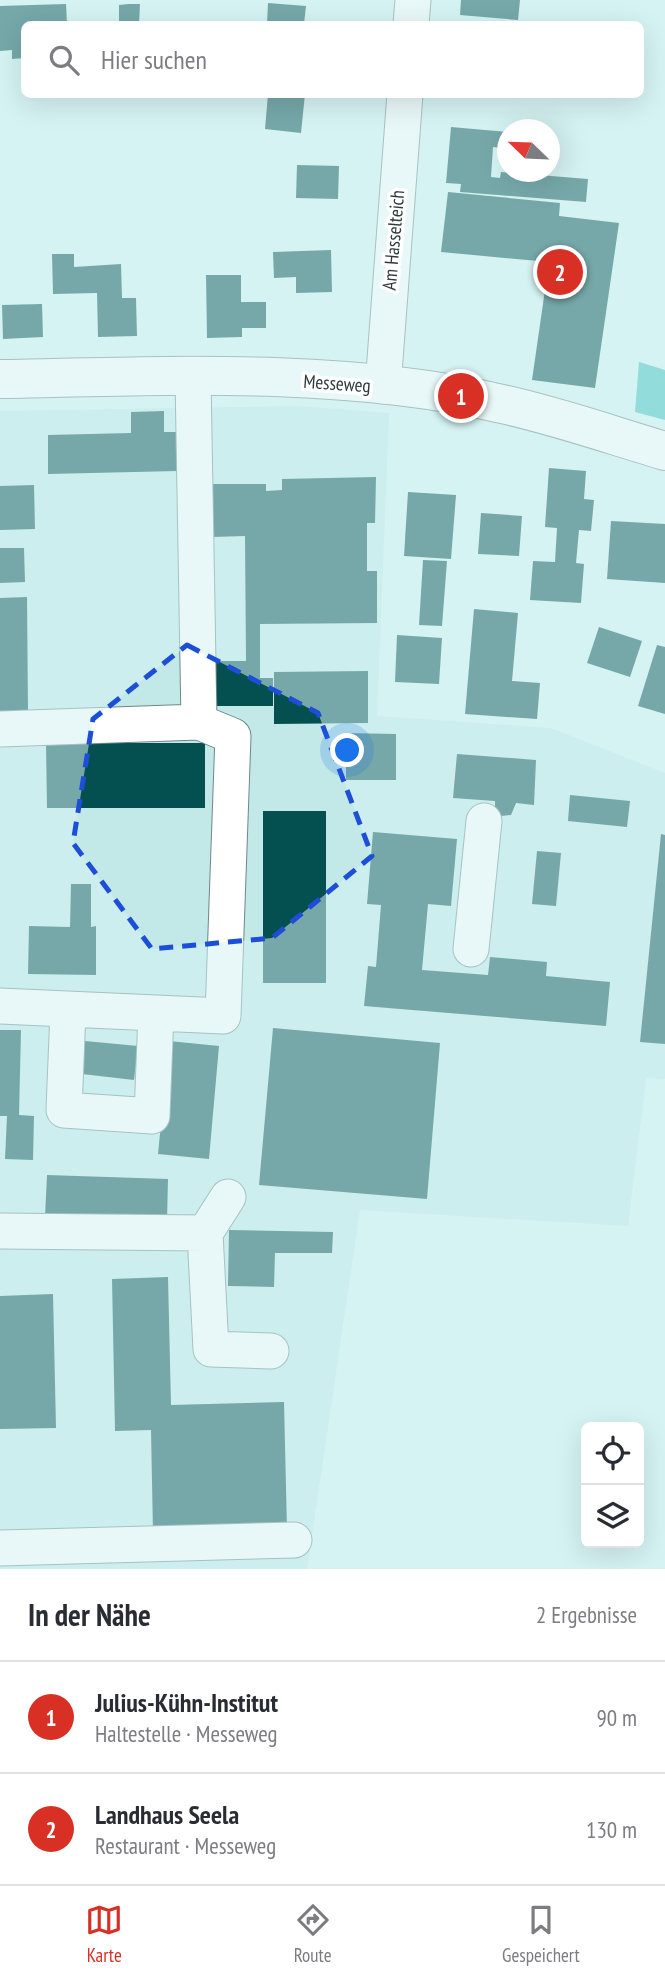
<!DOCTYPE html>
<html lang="de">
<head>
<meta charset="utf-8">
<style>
  :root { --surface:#fff; --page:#f2f2f3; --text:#2b2b33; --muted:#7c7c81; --line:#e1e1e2; --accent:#d93025 }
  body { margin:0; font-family:"PT Sans Narrow",sans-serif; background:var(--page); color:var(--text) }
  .controls { position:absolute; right:21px; bottom:21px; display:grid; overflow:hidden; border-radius:10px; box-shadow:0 7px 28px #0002 }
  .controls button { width:63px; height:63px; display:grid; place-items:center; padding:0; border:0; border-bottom:2px solid var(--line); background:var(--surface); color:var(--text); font:35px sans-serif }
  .compass { position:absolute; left:497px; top:119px; width:63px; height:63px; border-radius:50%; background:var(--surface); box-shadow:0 7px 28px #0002; rotate:293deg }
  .you { position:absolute; left:348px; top:751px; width:24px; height:24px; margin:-18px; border:5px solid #fff; border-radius:50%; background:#1a73e8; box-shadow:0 0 0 10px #1a73e833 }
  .badge { display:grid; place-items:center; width:46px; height:46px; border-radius:50%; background:var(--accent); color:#fff; font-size:23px; font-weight:700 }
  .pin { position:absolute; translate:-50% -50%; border:4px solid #fff; box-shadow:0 2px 7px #0006 }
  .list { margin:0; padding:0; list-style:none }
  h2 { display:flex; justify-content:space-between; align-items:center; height:91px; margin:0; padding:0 28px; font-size:30px }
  h2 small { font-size:23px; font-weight:400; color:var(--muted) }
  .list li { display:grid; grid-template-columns:46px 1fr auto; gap:21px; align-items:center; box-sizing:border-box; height:112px; padding:0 28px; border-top:2px solid var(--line) }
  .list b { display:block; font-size:26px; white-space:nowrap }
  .list p { margin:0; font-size:23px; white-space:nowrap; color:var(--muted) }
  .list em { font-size:23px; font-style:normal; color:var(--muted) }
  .icon { flex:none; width:38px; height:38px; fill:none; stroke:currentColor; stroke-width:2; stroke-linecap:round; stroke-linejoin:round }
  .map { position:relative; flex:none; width:665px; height:1569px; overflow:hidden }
  .search { position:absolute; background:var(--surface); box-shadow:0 7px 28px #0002; left:21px; right:21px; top:21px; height:77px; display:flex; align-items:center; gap:18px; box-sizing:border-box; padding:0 24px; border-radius:10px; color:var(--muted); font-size:26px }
  .sheet { height:315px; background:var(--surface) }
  nav { display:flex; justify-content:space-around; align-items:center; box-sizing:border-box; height:98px; border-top:2px solid var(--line); background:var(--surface); font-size:19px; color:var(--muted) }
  nav a { display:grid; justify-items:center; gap:4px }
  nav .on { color:var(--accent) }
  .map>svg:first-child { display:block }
</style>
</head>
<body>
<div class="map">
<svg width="665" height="1569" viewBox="0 0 665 1569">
  <rect width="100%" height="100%" fill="#d5f3f3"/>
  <path fill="#c2e8e8" d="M296 406 389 413 377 716 551 728 665 773V1079L646 1078 628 1226 360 1210 307 1569H0V411Z"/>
  <path fill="#44c0c2" d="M639 362 665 370V420L635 412Z"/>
  <path fill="#044f50" d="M461 0H520L518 20 460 15Z
    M268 3 306 6 304 24H267Z
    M66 4 67 24H24V58L12 59V50L0 51V6Z
    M129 4H140L139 24H119V5Z
    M98 94H126V97L98 98Z
    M268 94H305L301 133 265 129Z
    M451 127 508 132V149L493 147 491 177 500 178 501 172 588 179 586 202 460 192 461 184 446 183Z
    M297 165 339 166 338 199 296 198Z
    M448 192 560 203 559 216 619 223 595 388 532 380 549 262 441 252Z
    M331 250 332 292 296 293V277L274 278 273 252Z
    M52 254H74V267L121 264 122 298H136L137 336 98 337 97 293 53 294Z
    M206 275H241V302H266V328H242V337L207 338Z
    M42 304 43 337 3 339 2 305Z
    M164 411V432H176L177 471 48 474V435L131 433V412Z
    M549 468 586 471 584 499 594 500 591 531 579 530 576 563 584 564 581 603 530 600 533 561 555 562 557 528 545 527Z
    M376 477 375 523H367V571H377V623L260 624V678H273V706H216V661H246L245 536 212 537 211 484H266V491L282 490V479Z
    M34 485 35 529 0 530V486Z
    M408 492 456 495 451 559 404 556Z
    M481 513 522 516 519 556 478 554Z
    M611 521 665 524V583L607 579Z
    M0 548H24L25 582 0 583Z
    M423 560 447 561 442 626 419 625Z
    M27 597 28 711H0V598Z
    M474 609 518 613 512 681 540 683 537 719 465 714Z
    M599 627 642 641 630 677 587 663Z
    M397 635 442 638 439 684 395 682Z
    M657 645 665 647V714L638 706Z
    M368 671V723L274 724V672Z
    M346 733 396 734V780H346Z
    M46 743H205V808H47Z
    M457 754 536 760 534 805 516 803 511 815 501 816 495 811V801L453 798Z
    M570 795 630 801 627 827 568 821Z
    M263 811H326V983H263Z
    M373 832 457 839 451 906 428 904 422 970 488 975 490 957 547 962 546 976 610 982 606 1026 364 1006 368 966 376 967 381 905 367 904Z
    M661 834 665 835V1044L640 1042Z
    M537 851 561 853 556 906 532 904Z
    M71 884H91V927L96 926V975L28 974 29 926 70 927Z
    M273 1028 440 1043 427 1199 259 1185Z
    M0 1030H21L19 1115 34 1116 33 1160 5 1159 7 1116H0Z
    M85 1041 138 1046 134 1080 82 1074Z
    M169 1041 219 1046 209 1159 158 1154Z
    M47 1175 168 1179 167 1221 45 1217Z
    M229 1230 333 1232 332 1253H275L274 1287 228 1286Z
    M168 1277 171 1405 284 1402 287 1530 153 1533 151 1430 115 1431 112 1279Z
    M53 1294 56 1428 0 1429V1296Z"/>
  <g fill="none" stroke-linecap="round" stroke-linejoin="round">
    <g stroke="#6d8888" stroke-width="37">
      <path id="minor" d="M411 24 413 0
        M383 386 405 94
        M0 729 199 722 193 377
        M471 949 484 821
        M0 1006 223 1016 233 736 199 722
        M68 1011 64 1110 152 1116 156 1013
        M0 1231 205 1233 228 1197
        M205 1233 211 1349 271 1351
        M0 1548 294 1540"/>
    </g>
    <g stroke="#6d8888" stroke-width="40">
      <path id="major" d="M0 379C161 376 345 367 502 404 557 416 611 435 665 451"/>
    </g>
    <use href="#minor" stroke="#fff" stroke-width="35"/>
    <use href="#major" stroke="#fff" stroke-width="38"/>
  </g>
  <path d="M0 0H665V1569H0ZM187 645 318 713 372 856 272 938 152 949 73 843 93 719Z" fill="#d5f3f3" fill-opacity=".55" fill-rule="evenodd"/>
  <path fill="none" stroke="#1d4ed8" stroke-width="5" stroke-dasharray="14 9" stroke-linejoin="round" d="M187 645 318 713 372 856 272 938 152 949 73 843 93 719Z"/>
  <g text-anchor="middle" stroke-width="7" stroke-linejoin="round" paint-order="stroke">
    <g font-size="19" fill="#2f3b3b" stroke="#fff">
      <text transform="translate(393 240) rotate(-85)" y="7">Am Hasselteich</text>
      <text transform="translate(337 383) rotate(4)" y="7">Messeweg</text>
    </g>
  </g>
</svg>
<div class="controls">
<button><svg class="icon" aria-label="locate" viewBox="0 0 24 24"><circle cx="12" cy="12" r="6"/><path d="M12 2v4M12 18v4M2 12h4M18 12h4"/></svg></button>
<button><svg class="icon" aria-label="layers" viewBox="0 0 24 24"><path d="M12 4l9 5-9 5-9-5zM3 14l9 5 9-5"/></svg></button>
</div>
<svg class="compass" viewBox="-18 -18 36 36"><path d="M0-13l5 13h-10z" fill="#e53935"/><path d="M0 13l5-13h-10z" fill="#7c7c81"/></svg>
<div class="you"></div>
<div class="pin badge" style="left:461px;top:396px">1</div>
<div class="pin badge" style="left:560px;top:272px">2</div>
<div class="search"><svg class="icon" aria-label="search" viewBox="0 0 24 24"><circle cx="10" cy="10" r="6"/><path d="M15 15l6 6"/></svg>Hier suchen</div>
</div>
<section class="sheet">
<h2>In der Nähe<small>2 Ergebnisse</small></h2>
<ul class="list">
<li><span class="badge">1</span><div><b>Julius-Kühn-Institut</b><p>Haltestelle · Messeweg</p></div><em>90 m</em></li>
<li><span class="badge">2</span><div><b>Landhaus Seela</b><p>Restaurant · Messeweg</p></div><em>130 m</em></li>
</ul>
</section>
<nav>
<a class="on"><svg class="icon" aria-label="map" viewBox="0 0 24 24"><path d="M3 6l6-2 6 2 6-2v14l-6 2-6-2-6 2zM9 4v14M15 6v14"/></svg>Karte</a>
<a><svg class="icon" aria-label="directions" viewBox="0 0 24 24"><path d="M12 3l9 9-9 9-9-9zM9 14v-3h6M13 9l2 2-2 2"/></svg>Route</a>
<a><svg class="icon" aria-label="saved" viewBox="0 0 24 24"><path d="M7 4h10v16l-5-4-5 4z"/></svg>Gespeichert</a>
</nav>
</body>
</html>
